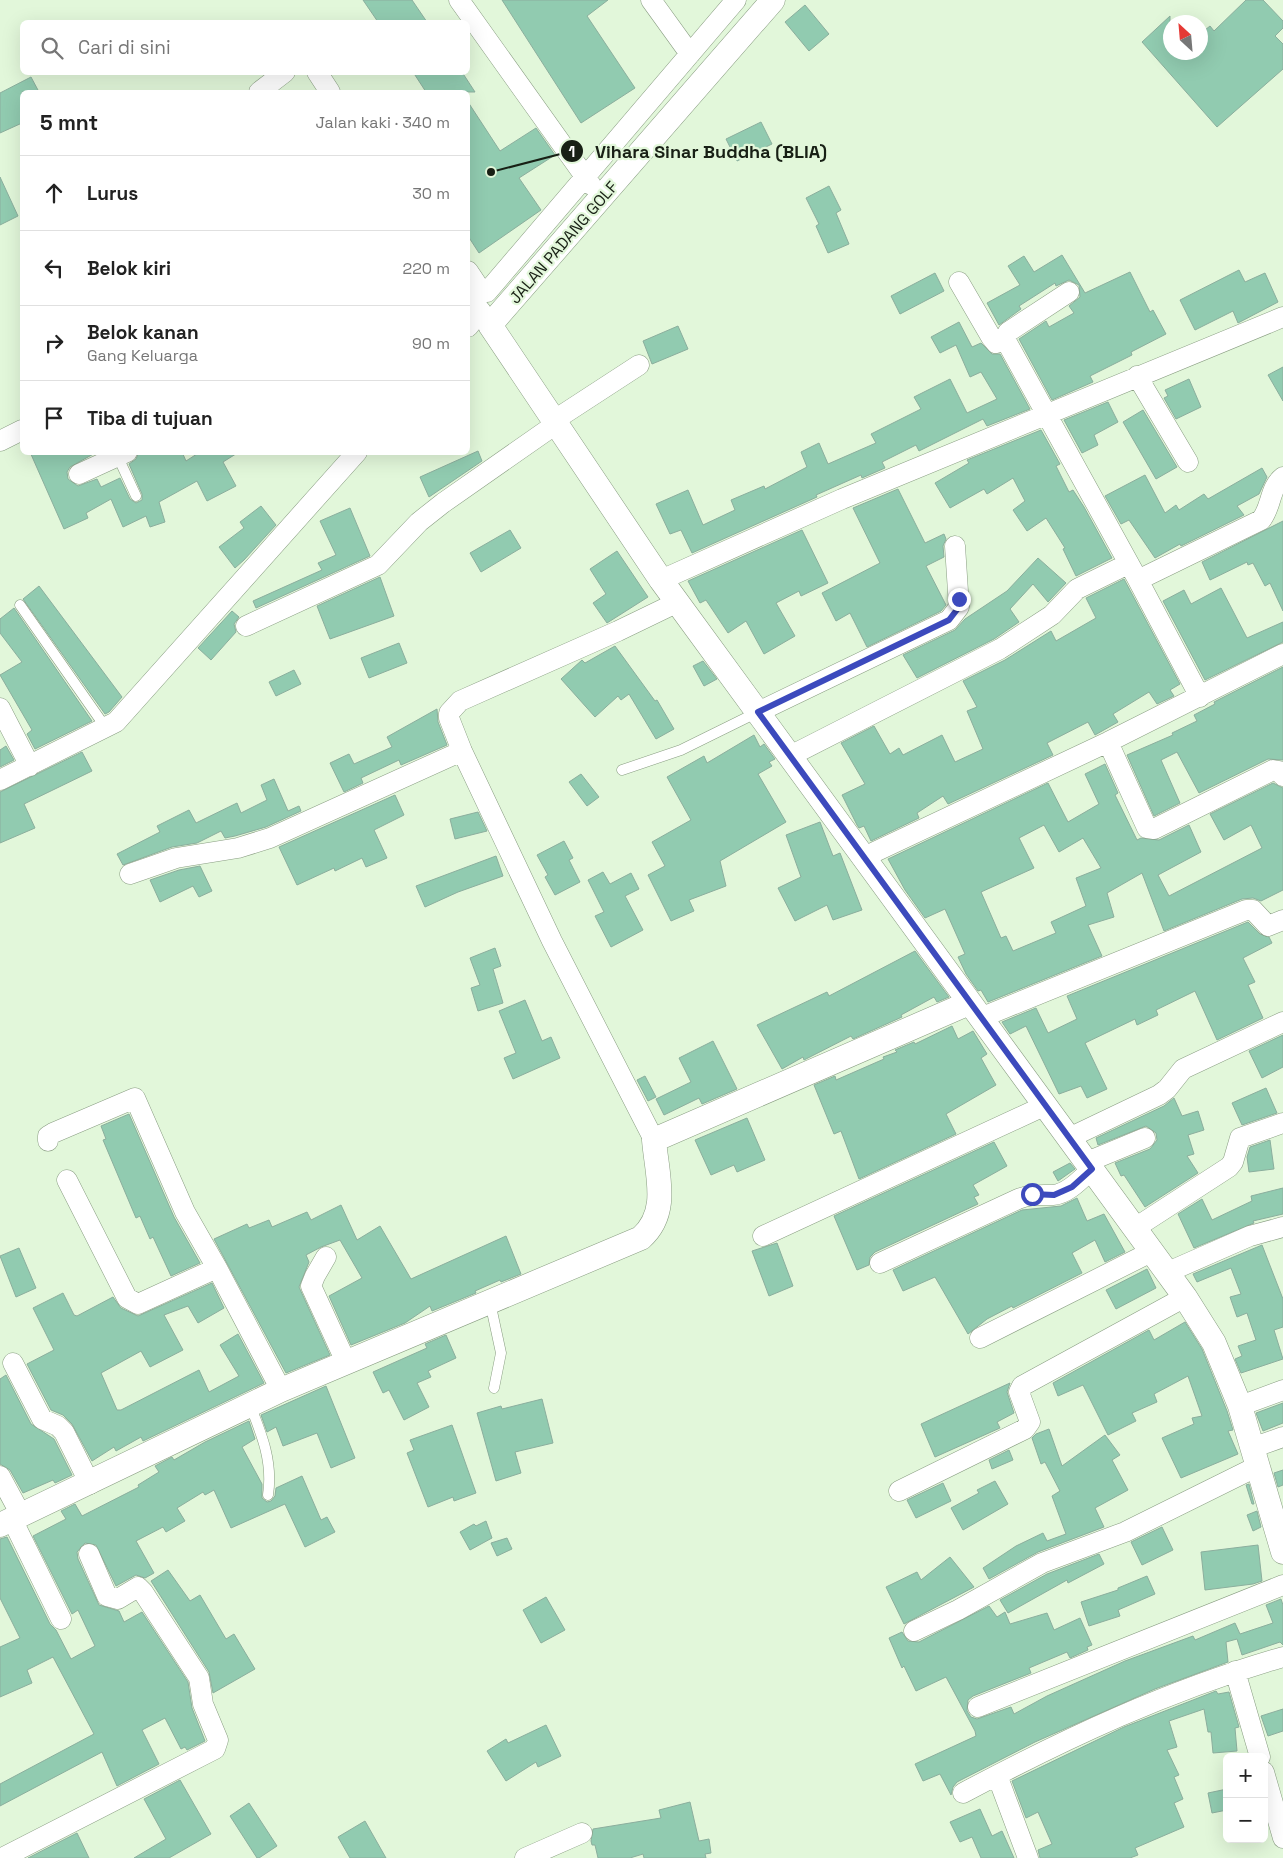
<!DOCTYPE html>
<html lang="id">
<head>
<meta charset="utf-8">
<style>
  :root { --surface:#fff; --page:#f2f2f2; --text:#222; --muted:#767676; --line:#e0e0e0 }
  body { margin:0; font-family:"Space Grotesk",sans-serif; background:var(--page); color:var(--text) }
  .controls { position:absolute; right:15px; bottom:15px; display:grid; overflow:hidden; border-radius:8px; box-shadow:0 5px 20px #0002 }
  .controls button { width:45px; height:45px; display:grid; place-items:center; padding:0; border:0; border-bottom:1px solid var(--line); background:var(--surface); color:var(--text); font:25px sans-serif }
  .compass { position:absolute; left:1163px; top:15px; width:45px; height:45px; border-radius:50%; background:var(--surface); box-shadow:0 5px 20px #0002; rotate:334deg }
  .stop { position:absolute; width:15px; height:15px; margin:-11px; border:4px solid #3c4abd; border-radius:50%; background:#fff }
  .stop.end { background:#3c4abd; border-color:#fff; box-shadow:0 1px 5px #0008 }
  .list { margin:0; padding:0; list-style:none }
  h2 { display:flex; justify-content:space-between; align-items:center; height:65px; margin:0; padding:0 20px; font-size:21px }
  h2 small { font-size:16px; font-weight:400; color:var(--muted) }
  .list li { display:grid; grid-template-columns:32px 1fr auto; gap:15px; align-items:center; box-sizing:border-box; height:75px; padding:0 20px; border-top:1px solid var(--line) }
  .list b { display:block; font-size:19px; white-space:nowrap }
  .list p { margin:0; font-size:16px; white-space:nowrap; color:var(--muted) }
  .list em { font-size:16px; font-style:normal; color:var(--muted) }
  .icon { flex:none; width:28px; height:28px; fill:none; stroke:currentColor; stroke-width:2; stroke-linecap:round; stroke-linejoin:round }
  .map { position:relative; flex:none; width:1283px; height:1858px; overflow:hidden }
  .search { position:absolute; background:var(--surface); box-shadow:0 5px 20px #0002; left:20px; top:20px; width:450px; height:55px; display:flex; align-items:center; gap:12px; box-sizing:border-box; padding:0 18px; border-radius:8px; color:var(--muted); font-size:19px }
  .panel { position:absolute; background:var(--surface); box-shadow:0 5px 20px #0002; left:20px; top:90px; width:450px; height:365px; border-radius:8px }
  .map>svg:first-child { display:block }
</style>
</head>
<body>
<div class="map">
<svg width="1283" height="1858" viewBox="0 0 1283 1858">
  <rect width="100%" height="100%" fill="#e2f7da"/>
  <path fill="#91cbb0" stroke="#8bae9d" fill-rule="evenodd" d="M363 0H412L427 22H378Z
    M502 0H608L587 16 635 88 581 123Z
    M1246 0H1263L1283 21V28L1275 36 1283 44V69L1217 127 1142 42 1170 16V52H1200V34L1210 26 1214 31Z
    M805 5 829 34 809 51 785 22Z
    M413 72H462L475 92H426Z
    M31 77 39 92H22V123L0 133V93Z
    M468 102 500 151 536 128 555 155 519 178 541 210 479 253 468 236Z
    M761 122 772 144 737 161 726 139Z
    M0 177 18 216 0 225Z
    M829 186 841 210 836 213 849 244 828 253 816 226 819 224 806 198Z
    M1062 255 1085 293 1130 272 1150 312 1153 310 1166 334 1131 352 1132 355 1090 376 1093 382 1052 400 1019 339 1046 321 1049 327 1074 313 1069 306 1080 297 1079 285 1069 280 1056 286 1055 283 1019 306 1021 309 999 325 987 303 1020 285 1008 266 1024 256 1034 272Z
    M1239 270 1245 282 1265 273 1278 302 1238 323 1233 311 1195 330 1180 300Z
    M935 273 944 291 900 314 891 296Z
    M959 322 972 347 981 343 992 354H1000L1030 409 987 426 983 419 919 451 916 445 882 462 885 468 862 478 861 475 816 495 817 497 692 553 681 530 670 534 656 504 688 490 703 525 735 510 731 500 764 486 765 489 807 467 801 452 819 443 828 464 876 443 871 434 921 409 914 397 950 379 967 413 997 399 981 372 970 377 956 345 940 353 931 337Z
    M678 326 688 349 652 364 643 341Z
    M1283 367V401L1268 375Z
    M1189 379 1201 407 1176 419 1164 398 1168 396 1165 390Z
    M1108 402 1118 422 1094 435 1098 445 1082 453 1064 420Z
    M1143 410 1177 467 1156 479 1123 422Z
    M1041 430 1060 464 1056 466 1069 492 1073 490 1084 507 1112 558 1076 576 1063 549 1065 548 1046 518 1027 531 1013 510 1025 501 1013 478 987 494 984 489 950 508 935 483 969 463 967 460Z
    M478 451 482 461 429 497 420 477Z
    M30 452H97L70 467 67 472 68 479 78 486 97 479 101 487 120 478 130 499 136 503 142 500V494L129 464 136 459 139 452H182L186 461 200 452H239L223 462 236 486 207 501 197 481 159 502 165 522 150 527 146 516 123 527 111 499 86 513 88 518 64 529Z
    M1262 468 1267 477 1259 494 1237 506 1244 515 1181 546 1180 544 1155 558 1129 520 1121 524 1105 496 1145 475 1165 513 1176 505 1179 510 1204 494 1208 499Z
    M898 489 925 543 944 534 946 539 943 546 944 557 926 566 946 605 941 611 867 647 850 613 836 621 822 593 880 563 853 508Z
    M261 506 276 525 244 560 235 568 219 547 244 528 240 522Z
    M350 508 370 556 256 608 253 601 322 570 318 563 336 555 320 521Z
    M1283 521V611L1270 583 1265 586 1253 563 1248 565 1247 562 1210 580 1202 562Z
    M510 530 521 548 481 572 470 553Z
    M802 530 828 583 801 596 799 591 776 603 795 636 764 654 746 621 728 633 706 600 700 603 688 581Z
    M617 551 648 597 607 623 593 603 606 594 590 569Z
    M1038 558 1066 583 1048 602 1033 584 1010 609 1019 622 994 639 917 678 903 655 955 630 965 619 1007 591Z
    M380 577 394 616 330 639 317 606Z
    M1124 579 1180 684 1170 690 1174 696 1157 704 1149 692 1113 714 1118 722 1095 735 1088 722 1047 743 1053 755 948 804 943 796 917 813 919 818 871 841 864 826 859 828 857 825 842 795 865 784 841 743 874 726 890 754 899 748 903 755 942 735 955 762 983 749 967 711 977 707 963 681 1005 660 1051 631 1056 641 1096 618 1086 598Z
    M39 586 122 697 109 712 105 714 23 599Z
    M1221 588 1247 638 1283 622V642L1205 680 1163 601 1184 590 1191 604Z
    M14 608 92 721 35 749 27 734 32 730 0 675 22 662 0 633V619Z
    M232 611 239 617 234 624 236 632 211 660 198 648Z
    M399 643 407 663 369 678 361 658Z
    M615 646 655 701 657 700 674 729 656 739 629 694 621 700 618 696 595 717 561 679 582 660 585 663Z
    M703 661 717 679 704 686 693 666Z
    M1283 667V760L1268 759 1199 793 1177 752 1161 760 1180 803 1154 816 1127 755 1173 735 1172 733 1197 721 1194 715 1215 704 1214 702Z
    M294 670 301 684 276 696 269 682Z
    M437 709 438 722 447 745 401 765 399 760 361 778 363 783 344 792 330 763 349 754 354 764 392 747 387 737Z
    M754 735 760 747 764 744 775 759 769 762 772 766 758 774 786 822 720 861 726 886 689 900 694 911 671 921 648 875 665 866 652 842 691 820 667 777 704 756 707 763Z
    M6 746 14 760 0 767V750Z
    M82 752 92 771 24 804 35 828 0 843V792Z
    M1105 764 1118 793 1115 795 1137 840 1141 838 1159 840 1189 825 1201 852 1158 875 1169 896 1262 848 1251 825 1224 840 1210 814 1273 783 1283 788V890L1261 901 1253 898 1242 899 1164 931 1142 873 1107 893 1114 917 1088 925 1102 956 988 1002 981 990 978 991 966 974 958 957 965 954 945 909 925 918 905 890 888 859 1048 783 1068 822 1099 804 1085 774ZM1044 825 1059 852 1083 838 1101 868 1076 878 1086 906 1051 922 1056 933 1013 951 1006 936 1001 938 981 892 1034 868 1019 838Z
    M581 774 599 797 587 806 569 782Z
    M274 779 288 811 299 806 301 811 266 827 235 836 225 838 221 831 197 843 172 847 123 865 117 854 160 832 157 826 189 810 196 823 237 803 241 813 267 800 261 785Z
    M395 795 404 815 374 830 387 858 366 867 362 858 335 871 334 868 297 885 279 847Z
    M478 812 487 831 455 839 450 819Z
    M820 822 833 856 840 853 862 910 833 920 827 905 795 921 778 888 801 877 786 835Z
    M564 841 573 858 569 860 580 882 555 895 545 877 548 875 537 855Z
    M496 856 503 876 458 892 425 907 416 886Z
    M200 866 212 891 199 897 193 886 160 902 150 880 179 870Z
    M603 872 610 884 631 873 639 889 625 896 643 930 611 947 595 916 604 912 588 880Z
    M1248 922 1260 934 1269 937 1272 943 1243 958 1255 982 1248 985 1263 1018 1217 1040 1195 991 1156 1010 1158 1015 1137 1025 1135 1019 1085 1043 1107 1089 1087 1098 1081 1086 1059 1094 1026 1026 1010 1034 1002 1022 1036 1008 1048 1033 1077 1019 1067 996Z
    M495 948 501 966 493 969 503 1003 478 1011 471 988 480 985 470 958Z
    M915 951 949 997 937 1002 934 997 901 1015 902 1017 853 1039 851 1036 804 1060 803 1057 782 1069 757 1025 827 992 829 996Z
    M525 1000 542 1041 551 1037 560 1058 513 1079 504 1058 516 1053 499 1011Z
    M952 1026 958 1039 973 1031 987 1054 981 1058 996 1085 946 1114 956 1134 859 1179 841 1131 834 1134 814 1085 835 1076 836 1080 884 1059 883 1057 897 1052 895 1050 914 1042 915 1044Z
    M1283 1035V1067L1262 1078 1249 1051Z
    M713 1041 737 1089 702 1104 699 1098 664 1115 656 1099 691 1082 679 1058Z
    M645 1076 656 1097 648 1101 637 1080Z
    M1266 1088 1277 1113 1242 1125 1232 1103Z
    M1174 1098 1182 1116 1198 1111 1204 1130 1188 1135 1194 1154 1187 1156 1198 1173 1145 1207 1124 1175 1121 1176 1115 1163 1150 1149 1157 1140 1156 1133 1146 1126 1098 1145 1096 1138 1164 1106Z
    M129 1114 174 1217 200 1263 171 1276 153 1237 150 1239 140 1216 136 1218 103 1140 106 1139 101 1126Z
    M747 1118 765 1160 737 1172 734 1165 711 1175 695 1140Z
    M1270 1140 1274 1169 1249 1172 1247 1157 1250 1147Z
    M994 1142 1007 1166 973 1185 979 1195 974 1197 978 1204 875 1252 870 1257 869 1265 857 1270 834 1216Z
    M1070 1163 1075 1169 1058 1181 1053 1172Z
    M1283 1188V1214L1253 1221 1254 1223 1194 1248 1178 1214 1202 1199 1212 1220 1252 1201 1251 1196Z
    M1077 1198 1087 1221 1104 1214 1125 1252 1105 1262 1095 1240 1072 1253 1082 1273 1013 1308 1012 1306 987 1319 968 1334 935 1277 903 1291 893 1270 1022 1210 1061 1206Z
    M341 1205 357 1240 380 1226 411 1279 506 1236 521 1274 501 1282 500 1280 475 1291 476 1293 432 1311 430 1306 405 1323 351 1345 329 1296 362 1278 340 1240 321 1247 306 1255 309 1262 299 1287 330 1355 286 1373 214 1239 247 1224 249 1228 269 1220 272 1227 307 1212 311 1220Z
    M777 1243 793 1286 769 1296 752 1251Z
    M1262 1245 1283 1299V1327L1274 1330 1283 1359 1241 1373 1235 1359 1242 1356 1238 1346 1256 1340 1247 1313 1237 1317 1230 1297 1241 1294 1231 1268 1197 1282 1193 1274Z
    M19 1248 36 1288 16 1297 0 1256Z
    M1147 1269 1156 1288 1116 1309 1106 1290Z
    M212 1283 224 1308 198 1323 188 1306 164 1315 183 1350 150 1367 141 1351 101 1373 117 1410H121L199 1370 209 1392 239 1376 220 1345 238 1334 264 1383 143 1441 141 1437 116 1451 114 1447 92 1461 72 1424 63 1415 51 1410 27 1364 54 1350 33 1308 63 1293 74 1315 77 1316 113 1297 121 1308 138 1316Z
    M1185 1322 1202 1349 1227 1411 1233 1430 1228 1431 1238 1454 1181 1478 1162 1438 1194 1424 1192 1418 1202 1416 1188 1376 1154 1394 1157 1402 1132 1413 1136 1421 1108 1435 1083 1385 1058 1396 1053 1383 1149 1330 1154 1340Z
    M446 1335 456 1358 428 1371 431 1377 417 1383 429 1407 404 1420 389 1390 383 1393 373 1372 427 1348 425 1344Z
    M6 1375 31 1424 54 1439 72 1475 55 1483 53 1480 23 1493 10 1470 0 1464V1379Z
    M1010 1383 1007 1392 1014 1413 997 1422 1000 1428 935 1457 921 1424Z
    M326 1386 355 1458 331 1468 317 1433 283 1446 276 1427 267 1432 261 1415Z
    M542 1399 553 1443 515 1452 521 1473 496 1481 477 1413 501 1406 502 1409Z
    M1283 1403V1423L1263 1431 1256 1413Z
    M249 1421 255 1439 242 1447 262 1484V1498L267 1502 271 1501 275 1496 276 1488 302 1476 321 1520 327 1517 335 1532 305 1547 285 1504 231 1528 214 1490 205 1495 203 1492 177 1508 185 1521 166 1532 163 1527 136 1541 154 1573 145 1578 136 1575 116 1586 96 1545 85 1543 77 1552 78 1559 99 1605 119 1611 124 1622 142 1612 188 1682 192 1708 205 1741 187 1750 185 1747 181 1749 165 1718 142 1730 159 1764 117 1786 102 1752 0 1806V1784L94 1734 53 1657 27 1670 32 1683 0 1697V1647L20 1638 0 1598V1539L7 1537 50 1624 56 1630 71 1659 95 1646 78 1610 72 1614 33 1536 66 1519 61 1511 75 1504 82 1516 139 1487 138 1485 159 1472 155 1466 172 1457 174 1460 205 1442Z
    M452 1425 476 1493 454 1501 453 1497 428 1507 407 1453 414 1450 410 1440Z
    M1049 1429 1062 1466 1105 1435 1120 1455 1112 1460 1128 1490 1095 1508 1104 1527 1038 1552 989 1579 983 1568 1016 1546 1043 1533 1047 1541 1066 1534 1052 1496 1060 1491 1045 1462 1041 1464 1032 1438 1036 1434Z
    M1009 1450 1013 1460 992 1469 989 1460Z
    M1283 1470V1485L1278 1487 1274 1473Z
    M995 1481 1008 1504 963 1530 951 1508 979 1493 977 1490Z
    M943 1483 951 1501 916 1518 907 1500Z
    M1249 1484 1254 1504H1252L1246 1485Z
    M1257 1511 1261 1527 1253 1531 1247 1515Z
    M486 1521 492 1538 470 1550 460 1532 474 1524 476 1526Z
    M1162 1527 1173 1550 1142 1565 1131 1542Z
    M507 1538 512 1549 497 1556 491 1543Z
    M1258 1545 1262 1581 1253 1584 1205 1590 1201 1552Z
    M1099 1554 1104 1564 1068 1583 1067 1580 1008 1613 1000 1600 1047 1574Z
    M950 1557 974 1587 904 1624 886 1587 917 1572 921 1580Z
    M168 1570 190 1601 200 1595 226 1639 234 1634 255 1669 213 1693 209 1672 151 1581Z
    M1147 1576 1155 1594 1118 1610 1120 1616 1089 1626 1081 1602 1118 1590V1588Z
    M546 1597 565 1630 541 1643 523 1610Z
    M1281 1599 1283 1605V1645L1280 1642 1242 1655 1237 1639 1226 1642 1228 1662 1155 1689 1035 1742 957 1782 953 1787 951 1795 940 1774 923 1781 915 1764 976 1736 975 1731 946 1677 916 1691 904 1666 902 1668 889 1638 902 1632 908 1641 919 1642 989 1606 997 1617 1005 1612 1010 1624 1047 1613 1054 1630 1080 1618 1092 1645 1087 1647 1088 1650 1070 1658 1067 1652 1029 1668 1031 1673 973 1696 968 1700 967 1711 971 1717 977 1719 1011 1707 1014 1714 1047 1696 1125 1661 1193 1636 1195 1640 1235 1623 1240 1634 1273 1623 1266 1605Z
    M1216 1691 1218 1694 1229 1692 1239 1727 1235 1728 1237 1751 1213 1753 1211 1732H1208L1204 1709 1169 1721 1177 1747 1167 1750 1179 1775 1174 1777 1183 1799 1174 1803 1184 1827 1135 1848 1138 1855 1130 1858H1040L1038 1850 1052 1844 1038 1812 1026 1818 1012 1781 1124 1727Z
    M1283 1709V1731L1268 1736 1261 1716Z
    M546 1725 561 1756 538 1767 536 1762 506 1781 487 1751 506 1739 508 1743Z
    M180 1780 211 1834 169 1858H134L166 1839 144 1799Z
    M1227 1789V1810L1212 1813 1208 1793Z
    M690 1802 699 1841 709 1839 711 1853 705 1854 706 1858H644L643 1854 630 1858H598L595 1845H592L591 1841 593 1829 661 1818 659 1810Z
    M249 1803 277 1846 259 1858H257L230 1816Z
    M980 1809 992 1836 1002 1831 1014 1858H981L972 1837 960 1842 950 1822Z
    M365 1821 386 1858H350L338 1837Z
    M77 1833 89 1858H28Z"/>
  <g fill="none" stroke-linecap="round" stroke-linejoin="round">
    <g stroke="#899d82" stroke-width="11">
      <path id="service" d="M118 457 136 496
        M20 605 106 728
        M622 770 681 750 758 712
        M490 1302 501 1353 494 1388
        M250 1405C262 1435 273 1462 268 1495"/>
    </g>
    <g stroke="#899d82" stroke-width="21">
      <path id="minor" d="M459 0 591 185
        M651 0 690 54
        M317 72 330 92
        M259 92 285 72
        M468 271 482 292H487L736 0
        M959 282 991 337 996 343 1005 340
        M1069 292 1008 332 1005 339 1138 580 1261 520C1272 507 1269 488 1283 477
        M468 293 490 325
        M468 327 481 311
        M1137 376 1188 462
        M553 421 639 365
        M0 441 22 430
        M79 474 127 452
        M661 580 842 499 1283 317
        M1138 580 1200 697
        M246 626 378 565 419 522 443 503 556 424
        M0 708 30 766
        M758 712 949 620 959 607 955 546
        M1108 742 1147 828 1154 829 1273 770 1279 771 1283 776
        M790 756 1000 649 1052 615 1077 589 1128 564
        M0 780 116 722 357 452
        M864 857 1108 742 1283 654
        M130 874 176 858 238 848 270 838 462 751
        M980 1018 1246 910H1253L1268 926 1283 920
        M1069 1138 1159 1095 1167 1089 1183 1069 1283 1022
        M654 1140 552 941 462 751 449 718V713L460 701 618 631 678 602
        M48 1141V1136L53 1133 135 1098 185 1212 217 1268
        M1087 1162 1145 1138
        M67 1180 127 1298 138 1304 217 1268 281 1390
        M1135 1228 1229 1167 1233 1162 1240 1138 1283 1123
        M763 1236 1044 1106
        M326 1257 315 1276 311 1286 346 1362
        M880 1263 1018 1199C1031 1194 1040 1195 1053 1195 1068 1194 1082 1178 1092 1169
        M1168 1272 1250 1236 1283 1227
        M980 1338 1153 1251
        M13 1363 42 1419 58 1426 64 1432 90 1484
        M1240 1406 1283 1390
        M1252 1448 1283 1437
        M0 1476 21 1515
        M899 1491 1025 1429 1030 1422 1019 1392 1022 1386 1185 1297
        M12 1519 61 1619
        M914 1631 958 1610 1042 1563 1125 1532 1258 1466
        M1235 1671 1260 1757
        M978 1707 1283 1585
        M1264 1772 1283 1838
        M997 1775 1028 1858
        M963 1793C1066 1738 1171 1689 1283 1657
        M2 1858 215 1749 218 1740 203 1704 199 1678 143 1592 138 1587 118 1599 107 1596 89 1554
        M525 1858 582 1833"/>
    </g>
    <g stroke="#899d82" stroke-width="25">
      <path id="tertiary" d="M773 0 490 325 661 580 1185 1297 1214 1343 1240 1406 1283 1552
        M0 1525 281 1390 641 1238C670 1212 657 1176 654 1140L969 1003"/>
    </g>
    <use href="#service" stroke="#fff" stroke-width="10"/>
    <use href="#minor" stroke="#fff" stroke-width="20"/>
    <use href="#tertiary" stroke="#fff" stroke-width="24"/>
  </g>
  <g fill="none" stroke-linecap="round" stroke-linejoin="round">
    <path stroke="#3c4abd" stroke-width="6" d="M959 599V607L949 620 758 712 1092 1169 1072 1187 1054 1195 1032 1194"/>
  </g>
  <g text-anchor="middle" stroke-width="4.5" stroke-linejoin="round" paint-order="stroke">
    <g font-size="16" fill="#182015" stroke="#e2f7da">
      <text transform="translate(563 242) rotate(-49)" y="6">JALAN PADANG GOLF</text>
    </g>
  </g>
  <path fill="none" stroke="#182015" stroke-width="2" d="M491 172L572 151"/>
  <g fill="#182015" stroke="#e2f7da" stroke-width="2">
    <circle cx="491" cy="172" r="5"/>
    <circle cx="572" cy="151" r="12"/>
  </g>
  <g font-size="15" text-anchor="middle" font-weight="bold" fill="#fff">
    <text x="572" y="157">1</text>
  </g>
  <g font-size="18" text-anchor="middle" font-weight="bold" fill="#182015" stroke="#e2f7da" stroke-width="4.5" stroke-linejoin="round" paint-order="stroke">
    <text x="711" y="158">Vihara Sinar Buddha (BLIA)</text>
  </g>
</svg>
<div class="controls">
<button>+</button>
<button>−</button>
</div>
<svg class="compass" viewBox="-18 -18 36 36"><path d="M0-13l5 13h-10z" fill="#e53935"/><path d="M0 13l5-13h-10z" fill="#767676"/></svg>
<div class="stop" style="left:1032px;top:1194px"></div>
<div class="stop end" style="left:959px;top:599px"></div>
<div class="search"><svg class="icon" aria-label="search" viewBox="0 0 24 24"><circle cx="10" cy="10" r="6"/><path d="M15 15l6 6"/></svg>Cari di sini</div>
<section class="panel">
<h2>5 mnt<small>Jalan kaki · 340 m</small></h2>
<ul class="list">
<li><svg class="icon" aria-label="ahead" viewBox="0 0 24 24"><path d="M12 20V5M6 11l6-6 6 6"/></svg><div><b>Lurus</b></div><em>30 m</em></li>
<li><svg class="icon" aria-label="left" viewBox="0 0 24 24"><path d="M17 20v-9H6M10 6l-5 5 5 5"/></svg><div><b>Belok kiri</b></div><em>220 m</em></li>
<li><svg class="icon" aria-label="right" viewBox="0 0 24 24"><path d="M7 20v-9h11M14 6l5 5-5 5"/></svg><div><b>Belok kanan</b><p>Gang Keluarga</p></div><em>90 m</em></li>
<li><svg class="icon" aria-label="arrive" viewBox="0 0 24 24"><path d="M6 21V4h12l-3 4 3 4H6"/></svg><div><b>Tiba di tujuan</b></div></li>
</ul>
</section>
</div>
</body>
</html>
